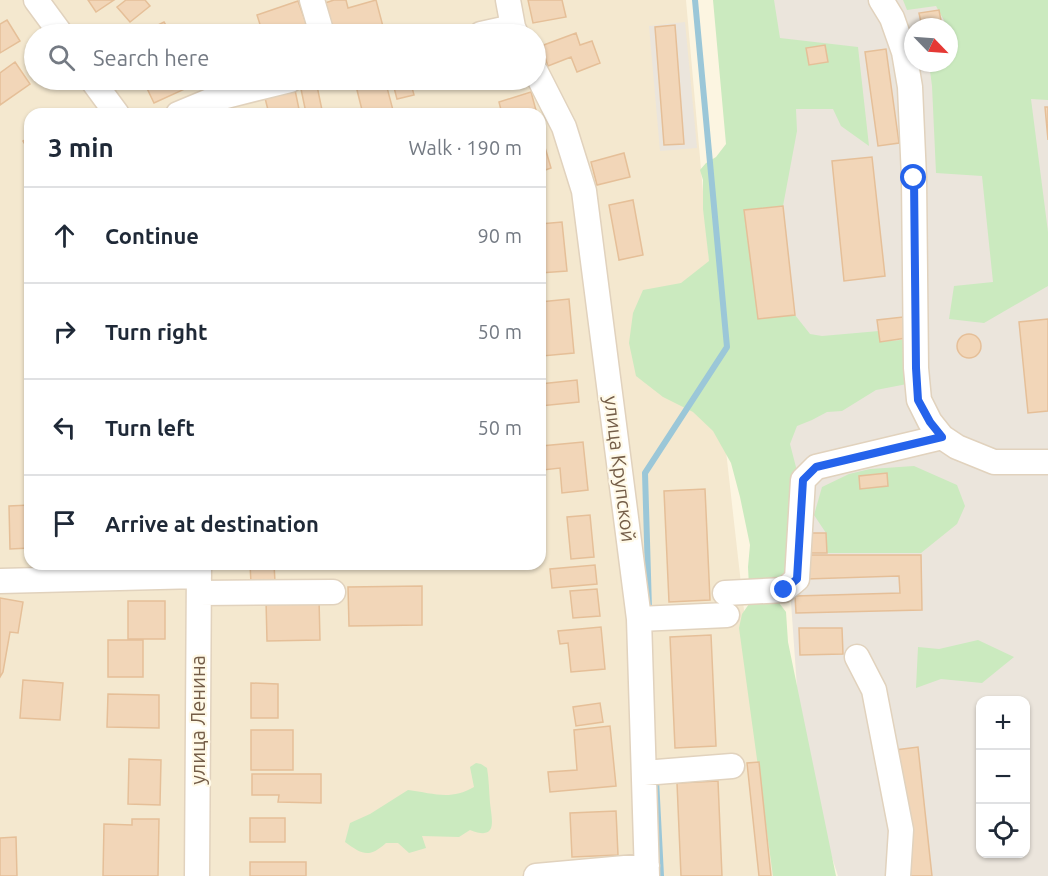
<!DOCTYPE html>
<html lang="en">
<head>
<meta charset="utf-8">
<style>
  :root { --surface:#fff; --page:#f6f6f7; --text:#1f2937; --muted:#747a83; --line:#e0e1e3 }
  body { margin:0; font-family:Ubuntu,sans-serif; background:var(--page); color:var(--text) }
  .controls { position:absolute; right:18px; bottom:18px; display:grid; overflow:hidden; border-radius:12px; box-shadow:0 2px 4px #0004 }
  .controls button { width:54px; height:54px; display:grid; place-items:center; padding:0; border:0; border-bottom:2px solid var(--line); background:var(--surface); color:var(--text); font:30px sans-serif }
  .compass { position:absolute; left:904px; top:18px; width:54px; height:54px; border-radius:50%; background:var(--surface); box-shadow:0 2px 4px #0004; rotate:115deg }
  .stop { position:absolute; width:18px; height:18px; margin:-14px; border:4px solid #2563eb; border-radius:50%; background:#fff }
  .stop.end { background:#2563eb; border-color:#fff; box-shadow:0 2px 6px #0008 }
  .list { margin:0; padding:0; list-style:none }
  h2 { display:flex; justify-content:space-between; align-items:center; height:78px; margin:0; padding:0 24px; font-size:26px }
  h2 small { font-size:20px; font-weight:400; color:var(--muted) }
  .list li { display:grid; grid-template-columns:39px 1fr auto; gap:18px; align-items:center; box-sizing:border-box; height:96px; padding:0 24px; border-top:2px solid var(--line) }
  .list b { display:block; font-size:22px; white-space:nowrap }
  .list em { font-size:20px; font-style:normal; color:var(--muted) }
  .icon { flex:none; width:33px; height:33px; fill:none; stroke:currentColor; stroke-width:2; stroke-linecap:round; stroke-linejoin:round }
  .map { position:relative; flex:none; width:1048px; height:876px; overflow:hidden }
  .search { position:absolute; background:var(--surface); box-shadow:0 2px 4px #0004; left:24px; top:24px; width:522px; height:66px; display:flex; align-items:center; gap:15px; box-sizing:border-box; padding:0 21px; border-radius:33px; color:var(--muted); font-size:22px }
  .panel { position:absolute; background:var(--surface); box-shadow:0 2px 4px #0004; left:24px; top:108px; width:522px; height:462px; border-radius:18px }
  .map>svg:first-child { display:block }
</style>
</head>
<body>
<div class="map">
<svg width="1048" height="876" viewBox="0 0 1048 876">
  <rect width="100%" height="100%" fill="#fcf5e1"/>
  <path fill="#f4e8cf" fill-rule="evenodd" d="M0 0H686L726 451 774 876H0ZM34 34H536V80H34ZM30 114H540V564H30Z"/>
  <path fill="#ebe5dc" fill-rule="evenodd" d="M724 0H1021L1048 97V876H838L824 833 800 731 791 602 760 348ZM913 27H949V63H913ZM980 700H1026V854H980Z
    M685 22 697 148 660 151 649 26Z"/>
  <path fill="#cbeabf" d="M713 0H774L780 38 858 47 869 146 841 126 833 109H796L797 131 783 206 744 210 758 318 795 315 810 334 822 336 879 331 880 342 911 339 907 384 876 390 842 411 827 412 812 420 797 426 790 444 797 471 790 544 784 577 749 586 748 567 750 545 740 497 731 463 713 431 693 412 663 397 636 376 629 343 633 313 643 290 681 283 709 261 703 209V180L700 170 706 163 716 157 726 144Z
    M903 0H1048V100L1031 99 1048 232V286L984 323 949 319 954 286 993 282 982 176 936 173 932 86 929 63H949V27H941L946 24 936 6 907 10Z
    M914 466 957 485 965 506 957 524 921 553H827L826 533 814 515 822 487 849 474 870 469Z
    M777 600 786 612 788 642 836 876H773L739 628 742 614 749 604Z
    M978 640 1014 657 982 683 941 679 916 688 918 647 939 649Z
    M476 763 481 764 487 768C489 780 489 791 490 803 492 821 498 841 470 830L459 837 422 836 426 848 409 853 398 843H386C369 858 363 855 345 842L350 823 370 814 408 790C433 793 450 801 474 787L470 767Z"/>
  <g fill="none" stroke-linecap="round" stroke-linejoin="round">
    <path stroke="#9bc7d8" stroke-width="6" d="M649 609 645 473 727 347 695 0
      M656 779 661 876"/>
  </g>
  <path fill="#f2d6b8" stroke="#e5bf98" stroke-width="1.5" d="M88 0H114L96 12Z
    M126 0H145L150 6 130 22 117 7Z
    M334 0H346L348 8 376 0 385 34H333L325 3Z
    M528 0H562L566 17 533 23Z
    M298 1 310 34H263L257 15Z
    M939 10 942 26 922 27 919 13Z
    M7 20 20 41 0 53V24Z
    M164 22 171 34H140Z
    M675 25 684 144 664 145 655 27Z
    M576 33 580 45 592 41 600 63 577 72 571 57 548 66 541 46Z
    M825 45 828 62 809 65 806 48Z
    M886 49 899 143 878 146 865 52Z
    M15 62 30 84 0 105V73Z
    M143 80H183L187 88 154 103Z
    M365 80H385L394 114H363L355 82Z
    M392 80H410L414 95 397 99Z
    M317 86 322 110 306 113 301 89Z
    M295 90 300 114H269L265 98Z
    M531 92 537 114H502L499 102Z
    M1045 107H1048V140Z
    M540 130 551 168 540 172Z
    M30 137V153L23 141Z
    M624 153 630 177 597 185 591 162Z
    M872 157 885 276 844 281 832 161Z
    M633 200 643 255 619 260 609 205Z
    M783 206 795 315 758 319 744 210Z
    M562 222 567 271 540 273V224Z
    M569 299 574 353 542 356 540 302Z
    M903 317 906 338 880 342 877 320Z
    M1048 319V411L1028 413 1019 322Z
    M957 346a12 12 0 1 1 24 0a12 12 0 1 1-24 0Z
    M577 380 579 402 540 406V384Z
    M583 442 588 490 562 493 560 468 543 470 541 446Z
    M887 473 888 486 860 489 859 476Z
    M705 489 710 600 669 602 664 491Z
    M30 505V548L10 549 9 506Z
    M590 515 594 557 571 559 567 517Z
    M807 533H826L827 553H808Z
    M805 555H921L922 610 796 613 795 596 900 593 899 576 806 579Z
    M250 564H274L275 582 251 583Z
    M595 565 597 584 552 588 550 569Z
    M422 586V625L349 626 348 587Z
    M597 589 600 616 573 618 570 591Z
    M0 598 23 602 18 633 10 632 3 672 0 677Z
    M319 599 320 640 267 641 266 600Z
    M128 601H165V639H128Z
    M601 627 605 669 571 672 568 643 560 644 558 631Z
    M799 628H842L843 654 800 655Z
    M711 635 716 746 675 748 670 637Z
    M108 640H143V677H108Z
    M23 680 63 683 60 720 20 718Z
    M251 683 278 684V718H251Z
    M108 694 159 695V728L107 727Z
    M600 703 603 722 576 726 573 707Z
    M610 726 616 786 550 792 548 772 577 770 574 730Z
    M251 730H293V770H251Z
    M918 747 932 876H908L895 750Z
    M129 759 161 760 160 805 128 804Z
    M759 762 771 876H759L747 763Z
    M252 774H321V803L278 802 279 795H252Z
    M718 781 722 876H681L677 783Z
    M616 811 618 855 572 857 570 813Z
    M250 818H285V842H250Z
    M132 819H159L158 876H103L104 824 132 825Z
    M16 837 17 876H0V838Z
    M250 862H306V876H250Z"/>
  <g fill="none" stroke-linecap="round" stroke-linejoin="round">
    <g stroke="#e1d2bd" stroke-width="27">
      <path id="minor" d="M36 0 61 34
        M312 0 322 34
        M508 0 513 27 516 34
        M881 0 892 18 904 52 910 87 914 178 916 368 919 400 930 422 942 437 957 447 994 462H1048
        M481 34 513 27
        M536 72 564 127 584 191 639 619 647 876
        M92 80 117 114
        M178 114 214 99 290 80
        M0 581 199 576
        M199 593 333 592
        M725 593 784 590 797 579 803 480 816 467 942 437
        M639 619 727 615
        M857 657 874 690 901 830 898 876
        M644 773 732 766
        M197 876 199 564
        M536 876 647 866"/>
    </g>
    <use href="#minor" stroke="#fff" stroke-width="24"/>
  </g>
  <g fill="none" stroke-linecap="round" stroke-linejoin="round">
    <path stroke="#2563eb" stroke-width="8" d="M784 590 797 579 803 480 816 467 942 437 930 422 918 400 916 368 914 178"/>
  </g>
  <g text-anchor="middle" stroke-width="4.5" stroke-linejoin="round" paint-order="stroke">
    <g font-size="20" fill="#745d48" stroke="#fff9e7">
      <text transform="translate(620 469) rotate(83)" y="7">улица Крупской</text>
      <text transform="translate(198 720) rotate(-90)" y="7">улица Ленина</text>
    </g>
  </g>
</svg>
<div class="controls">
<button>+</button>
<button>−</button>
<button><svg class="icon" aria-label="locate" viewBox="0 0 24 24"><circle cx="12" cy="12" r="6"/><path d="M12 2v4M12 18v4M2 12h4M18 12h4"/></svg></button>
</div>
<svg class="compass" viewBox="-18 -18 36 36"><path d="M0-13l5 13h-10z" fill="#e53935"/><path d="M0 13l5-13h-10z" fill="#747a83"/></svg>
<div class="stop" style="left:914px;top:178px"></div>
<div class="stop end" style="left:784px;top:590px"></div>
<div class="search"><svg class="icon" aria-label="search" viewBox="0 0 24 24"><circle cx="10" cy="10" r="6"/><path d="M15 15l6 6"/></svg>Search here</div>
<section class="panel">
<h2>3 min<small>Walk · 190 m</small></h2>
<ul class="list">
<li><svg class="icon" aria-label="ahead" viewBox="0 0 24 24"><path d="M12 20V5M6 11l6-6 6 6"/></svg><div><b>Continue</b></div><em>90 m</em></li>
<li><svg class="icon" aria-label="right" viewBox="0 0 24 24"><path d="M7 20v-9h11M14 6l5 5-5 5"/></svg><div><b>Turn right</b></div><em>50 m</em></li>
<li><svg class="icon" aria-label="left" viewBox="0 0 24 24"><path d="M17 20v-9H6M10 6l-5 5 5 5"/></svg><div><b>Turn left</b></div><em>50 m</em></li>
<li><svg class="icon" aria-label="arrive" viewBox="0 0 24 24"><path d="M6 21V4h12l-3 4 3 4H6"/></svg><div><b>Arrive at destination</b></div></li>
</ul>
</section>
</div>
</body>
</html>
